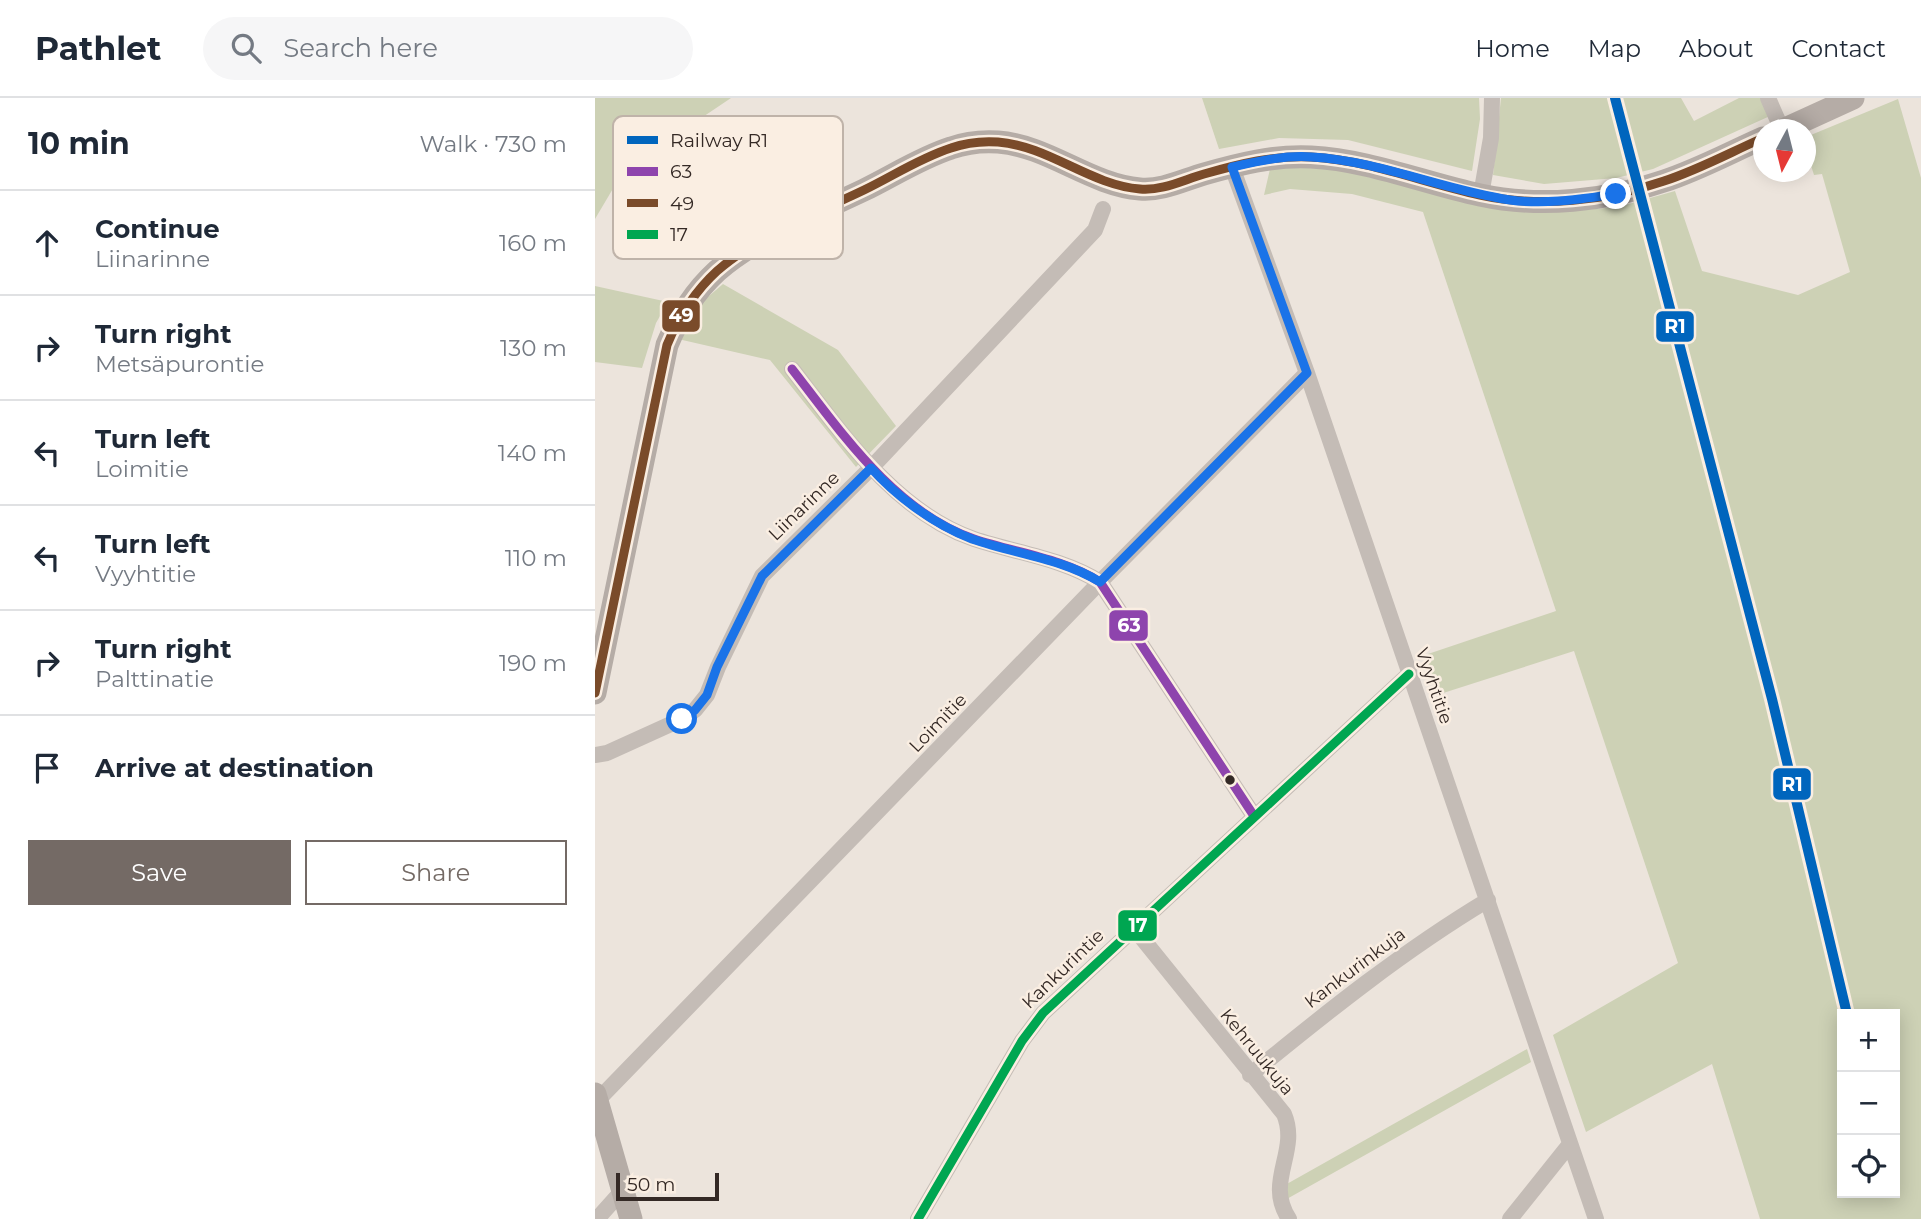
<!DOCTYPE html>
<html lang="en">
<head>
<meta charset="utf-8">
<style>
  :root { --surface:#fff; --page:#f6f6f7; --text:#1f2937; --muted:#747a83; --line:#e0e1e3; --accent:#746a65 }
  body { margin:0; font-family:Montserrat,sans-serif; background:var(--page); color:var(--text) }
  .controls { position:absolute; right:21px; bottom:21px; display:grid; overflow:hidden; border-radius:0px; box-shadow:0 4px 18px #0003 }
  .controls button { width:63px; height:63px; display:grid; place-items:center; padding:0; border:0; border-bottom:2px solid var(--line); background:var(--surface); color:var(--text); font:35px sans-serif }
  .compass { position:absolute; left:1158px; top:21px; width:63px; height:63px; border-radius:50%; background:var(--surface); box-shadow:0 4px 18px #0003; rotate:187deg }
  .scale { position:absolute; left:21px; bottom:18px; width:103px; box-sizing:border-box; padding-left:7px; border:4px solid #342925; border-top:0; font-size:19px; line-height:24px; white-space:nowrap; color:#342925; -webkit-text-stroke:5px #faeee2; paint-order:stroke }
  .stop { position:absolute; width:21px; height:21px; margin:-16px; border:5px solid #1a73e8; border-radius:50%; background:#fff }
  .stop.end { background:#1a73e8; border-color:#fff; box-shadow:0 2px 7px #0008 }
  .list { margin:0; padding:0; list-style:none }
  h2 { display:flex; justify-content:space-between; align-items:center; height:91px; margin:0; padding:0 28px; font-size:30px }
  h2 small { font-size:23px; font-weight:400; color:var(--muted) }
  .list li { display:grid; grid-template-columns:46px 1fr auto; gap:21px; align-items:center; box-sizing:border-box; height:105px; padding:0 28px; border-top:2px solid var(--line) }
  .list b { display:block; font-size:26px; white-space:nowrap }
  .list p { margin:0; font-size:23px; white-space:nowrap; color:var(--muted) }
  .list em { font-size:23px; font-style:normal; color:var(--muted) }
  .actions { display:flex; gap:14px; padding:21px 28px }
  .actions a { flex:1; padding:16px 0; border:2px solid var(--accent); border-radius:0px; text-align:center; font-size:24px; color:var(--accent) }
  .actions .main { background:var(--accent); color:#fff }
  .icon { flex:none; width:38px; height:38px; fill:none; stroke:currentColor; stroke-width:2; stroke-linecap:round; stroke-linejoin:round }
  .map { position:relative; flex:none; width:1326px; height:1121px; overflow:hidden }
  header { display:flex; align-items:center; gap:42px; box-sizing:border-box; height:98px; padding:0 35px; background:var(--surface); border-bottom:2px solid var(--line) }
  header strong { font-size:33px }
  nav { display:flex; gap:38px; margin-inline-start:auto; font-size:24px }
  .search { width:490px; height:63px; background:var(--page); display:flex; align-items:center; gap:18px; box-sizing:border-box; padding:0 24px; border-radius:38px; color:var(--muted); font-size:26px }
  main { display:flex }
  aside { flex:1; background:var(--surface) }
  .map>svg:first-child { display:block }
</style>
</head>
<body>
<header>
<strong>Pathlet</strong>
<div class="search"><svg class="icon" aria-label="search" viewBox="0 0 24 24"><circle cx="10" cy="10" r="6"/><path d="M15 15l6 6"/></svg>Search here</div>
<nav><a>Home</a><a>Map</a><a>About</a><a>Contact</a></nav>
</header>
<main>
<aside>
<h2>10 min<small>Walk · 730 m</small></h2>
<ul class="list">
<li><svg class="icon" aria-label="ahead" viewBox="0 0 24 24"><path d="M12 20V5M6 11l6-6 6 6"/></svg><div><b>Continue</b><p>Liinarinne</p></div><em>160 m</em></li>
<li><svg class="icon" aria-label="right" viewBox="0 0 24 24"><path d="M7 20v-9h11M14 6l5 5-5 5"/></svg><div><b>Turn right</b><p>Metsäpurontie</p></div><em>130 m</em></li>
<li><svg class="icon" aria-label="left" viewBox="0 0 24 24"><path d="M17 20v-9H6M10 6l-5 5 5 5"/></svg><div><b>Turn left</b><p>Loimitie</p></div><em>140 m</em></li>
<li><svg class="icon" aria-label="left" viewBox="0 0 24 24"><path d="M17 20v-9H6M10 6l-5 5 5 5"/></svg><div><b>Turn left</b><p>Vyyhtitie</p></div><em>110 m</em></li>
<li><svg class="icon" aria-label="right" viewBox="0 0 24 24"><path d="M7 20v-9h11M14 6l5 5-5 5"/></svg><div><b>Turn right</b><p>Palttinatie</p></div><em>190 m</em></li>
<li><svg class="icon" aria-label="arrive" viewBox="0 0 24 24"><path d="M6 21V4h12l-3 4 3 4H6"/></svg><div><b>Arrive at destination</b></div></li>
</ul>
<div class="actions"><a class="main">Save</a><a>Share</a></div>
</aside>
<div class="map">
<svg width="1326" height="1121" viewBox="0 0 1326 1121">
  <rect width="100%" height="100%" fill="#ece4dc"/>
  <path fill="#cdd1b5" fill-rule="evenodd" d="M0 0H136L29 72 0 121Z
    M607 0H884L885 21 877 73 753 42 684 40 624 51Z
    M906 0H1086L1099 23 1144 0H1166L1175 18 1058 71 1021 80 949 86 898 77Z
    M1303 1 1326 80V1121H1165L1117 966 991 1034 958 937 1083 865 979 553 842 597 830 557 961 513 828 114 757 96 695 91 669 97 675 71 714 65 975 113 1023 109 1080 93 1107 173 1203 197 1255 174 1227 76 1219 77 1211 52V39ZM1247 916H1300V1095H1247Z
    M128 186 243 252 301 328 261 369 175 262 83 241 100 210Z
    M0 188 73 204 61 225 47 270 0 264Z
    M932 951 936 964 690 1102V1087Z"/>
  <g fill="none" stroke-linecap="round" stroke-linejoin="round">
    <path stroke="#c4bcb6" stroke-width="16" d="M1173 0 1187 32
      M637 69 712 275 1001 1121
      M886 97 896 40 897 0
      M197 271C246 334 300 414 379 441 421 455 467 460 505 484L659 718
      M0 657 12 655 87 621 100 612 112 597 123 569 167 478 276 370 500 132 508 111
      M538 829 689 1016C705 1054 669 1083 694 1121
      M655 977C732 914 808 853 893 802
      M2 1003 505 484 712 275
      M2 1121 27 1093
      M323 1121 427 943 448 915 814 576
      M915 1121 975 1046"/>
    <path stroke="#b5aca6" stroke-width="23" d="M1188 32 1258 0
      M0 595 72 247C84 218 99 194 122 173 162 138 221 115 269 92 298 78 325 60 356 50 370 45 388 43 403 44 454 48 495 87 545 91 567 93 588 82 609 76 644 66 680 57 716 59 774 62 829 85 885 97 945 110 1011 103 1069 83 1103 72 1136 54 1168 40
      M0 996 36 1121"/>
    <g stroke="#faeee2" stroke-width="14">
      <path id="bus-1" d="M197 271C246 334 300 414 379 441 421 455 467 460 505 484L659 718"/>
    </g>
    <g stroke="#faeee2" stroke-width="14">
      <path id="bus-2" d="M0 595 72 247C84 218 99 194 122 173 162 138 221 115 269 92 298 78 325 60 356 50 370 45 388 43 403 44 454 48 495 87 545 91 567 93 588 82 609 76 644 66 680 57 716 59 774 62 829 85 885 97 945 110 1011 103 1069 83 1103 72 1136 54 1168 40"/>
    </g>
    <g stroke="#faeee2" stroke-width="14">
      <path id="bus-3" d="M323 1121 427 943 448 915 814 576"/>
    </g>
    <use href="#bus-1" stroke="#8e44ad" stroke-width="9"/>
    <use href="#bus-2" stroke="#7a4b2a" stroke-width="9"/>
    <use href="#bus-3" stroke="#00a651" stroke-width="9"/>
    <g stroke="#faeee2" stroke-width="16">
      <path id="rail-1" d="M1020 0 1177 601 1252 916"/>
    </g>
    <use href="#rail-1" stroke="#0065bd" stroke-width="10"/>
  </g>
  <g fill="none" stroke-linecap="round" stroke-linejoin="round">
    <path stroke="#1a73e8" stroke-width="9" d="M87 621 100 612 112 597 122 569 167 478 276 370C302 399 340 427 377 441 420 456 466 460 505 484L712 275 637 69C664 63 690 57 717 59 785 63 848 92 915 102 950 107 986 101 1021 96"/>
  </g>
  <circle fill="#342925" stroke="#faeee2" stroke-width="2.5" cx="635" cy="682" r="6"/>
  <g text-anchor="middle" stroke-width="5" stroke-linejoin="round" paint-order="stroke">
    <g font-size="18" fill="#342925" stroke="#faeee2">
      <text transform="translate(209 408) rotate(-44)" y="6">Liinarinne</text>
      <text transform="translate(839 588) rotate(71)" y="6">Vyyhtitie</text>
      <text transform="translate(343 625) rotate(-46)" y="6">Loimitie</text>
      <text transform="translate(760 870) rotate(-37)" y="6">Kankurinkuja</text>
      <text transform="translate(468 871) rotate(-44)" y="6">Kankurintie</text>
      <text transform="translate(662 954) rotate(51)" y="6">Kehruukuja</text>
    </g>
  </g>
  <rect x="18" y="18" width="230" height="143" rx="10" fill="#faeee2" stroke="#bfb3a9" stroke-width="2"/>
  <rect x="32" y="38" width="31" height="8" fill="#0065bd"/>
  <rect x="32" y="69" width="31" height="9" fill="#8e44ad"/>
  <rect x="32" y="101" width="31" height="8" fill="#7a4b2a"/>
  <rect x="32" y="132" width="31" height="9" fill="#00a651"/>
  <g font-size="19" fill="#342925">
    <text x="75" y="49">Railway R1</text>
    <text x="75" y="80">63</text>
    <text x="75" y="112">49</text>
    <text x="75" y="143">17</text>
  </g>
  <g stroke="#faeee2" stroke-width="2.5">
    <rect x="66" y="201" width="40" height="34" rx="7" fill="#7a4b2a"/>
    <rect x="1060" y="212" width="40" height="33" rx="7" fill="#0065bd"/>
    <rect x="513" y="511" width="41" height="33" rx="7" fill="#8e44ad"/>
    <rect x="1177" y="669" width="40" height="34" rx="7" fill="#0065bd"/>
    <rect x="522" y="811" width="41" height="33" rx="7" fill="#00a651"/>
  </g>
  <g font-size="19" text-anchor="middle" font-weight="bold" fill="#fff">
    <text x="86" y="224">49</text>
    <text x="1080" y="235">R1</text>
    <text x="534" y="534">63</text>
    <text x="1197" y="693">R1</text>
    <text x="543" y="834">17</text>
  </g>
</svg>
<div class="controls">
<button>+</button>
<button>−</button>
<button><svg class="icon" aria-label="locate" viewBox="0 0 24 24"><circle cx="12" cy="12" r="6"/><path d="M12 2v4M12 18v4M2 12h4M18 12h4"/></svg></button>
</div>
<svg class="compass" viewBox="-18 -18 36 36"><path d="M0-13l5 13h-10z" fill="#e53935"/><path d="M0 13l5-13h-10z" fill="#747a83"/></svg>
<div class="scale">50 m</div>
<div class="stop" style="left:87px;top:621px"></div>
<div class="stop end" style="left:1021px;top:96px"></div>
</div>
</main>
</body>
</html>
